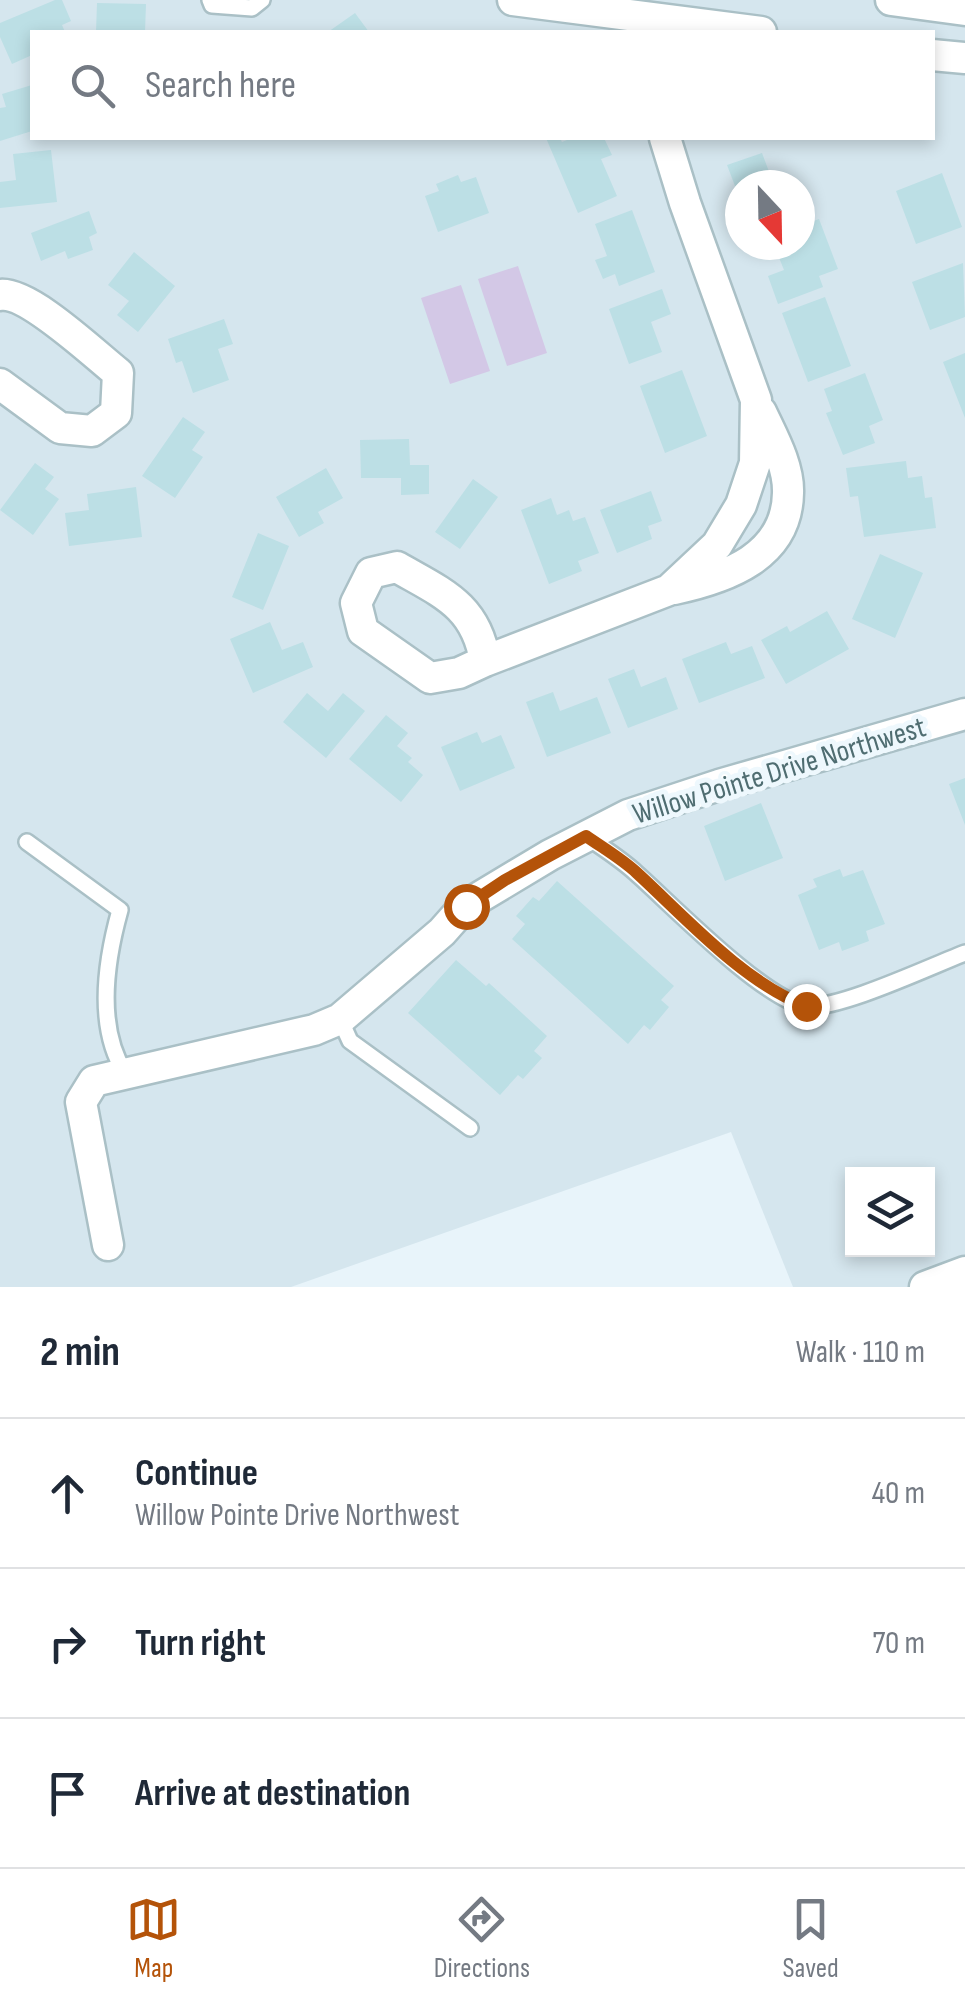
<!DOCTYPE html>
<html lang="en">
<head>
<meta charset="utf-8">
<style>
  :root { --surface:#fff; --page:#f6f6f7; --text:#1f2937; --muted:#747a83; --line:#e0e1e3; --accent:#b45309 }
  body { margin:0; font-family:"Sofia Sans Condensed",sans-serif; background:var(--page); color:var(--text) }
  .controls { position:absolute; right:30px; bottom:30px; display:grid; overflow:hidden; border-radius:0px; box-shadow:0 5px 15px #0003 }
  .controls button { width:90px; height:90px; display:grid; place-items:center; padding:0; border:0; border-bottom:2px solid var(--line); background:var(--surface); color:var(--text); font:50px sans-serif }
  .compass { position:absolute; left:725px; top:170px; width:90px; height:90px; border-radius:50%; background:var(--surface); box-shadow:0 5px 15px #0003; rotate:158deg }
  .stop { position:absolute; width:30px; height:30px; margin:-22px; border:8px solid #b45309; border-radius:50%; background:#fff }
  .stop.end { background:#b45309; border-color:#fff; box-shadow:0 2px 10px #0008 }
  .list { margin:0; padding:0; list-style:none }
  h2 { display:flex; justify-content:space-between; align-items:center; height:130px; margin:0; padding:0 40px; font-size:42px }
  h2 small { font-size:32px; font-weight:400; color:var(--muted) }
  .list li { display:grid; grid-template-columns:65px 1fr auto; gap:30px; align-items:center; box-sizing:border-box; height:150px; padding:0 40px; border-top:2px solid var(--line) }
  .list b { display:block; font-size:38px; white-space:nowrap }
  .list p { margin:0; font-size:32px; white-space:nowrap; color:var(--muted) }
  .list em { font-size:32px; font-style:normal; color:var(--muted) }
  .icon { flex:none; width:55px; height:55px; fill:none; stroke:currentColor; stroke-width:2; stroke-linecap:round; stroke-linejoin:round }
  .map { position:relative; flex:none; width:965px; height:1287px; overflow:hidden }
  .search { position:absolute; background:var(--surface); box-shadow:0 5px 15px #0003; left:30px; right:30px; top:30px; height:110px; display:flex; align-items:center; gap:25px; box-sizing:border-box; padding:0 35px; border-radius:0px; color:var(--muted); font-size:38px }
  .sheet { height:580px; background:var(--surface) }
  nav { display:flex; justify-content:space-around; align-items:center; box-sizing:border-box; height:140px; border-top:2px solid var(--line); background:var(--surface); font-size:28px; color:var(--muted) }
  nav a { display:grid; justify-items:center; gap:5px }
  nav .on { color:var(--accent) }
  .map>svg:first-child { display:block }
</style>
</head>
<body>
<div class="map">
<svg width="965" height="1287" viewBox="0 0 965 1287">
  <rect width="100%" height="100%" fill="#e8f4fa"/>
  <path fill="#d5e6ee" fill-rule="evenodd" d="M0 0H965V1287H793L731 1132 291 1287H0ZM32 32H932V138H32ZM740 185H800V245H740ZM852 1174H928V1250H852Z"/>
  <path fill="#d3c8e6" d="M518 266 547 353 507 366 478 279Z
    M461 285 490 371 450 384 421 298Z"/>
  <path fill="#bcdfe5" d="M55 0H62L71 21 62 25 65 32H32V55L12 64 0 37V23Z
    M97 3 146 4 145 32H96Z
    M355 13 369 32H328Z
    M32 85V131L0 141V108L6 107 2 94Z
    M546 138H560L562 142 572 138H604L612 155 601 159 617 196 578 213Z
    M51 150 57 202 0 208V182L16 180 13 154Z
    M762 153 774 185H740V199L727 165Z
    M942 173 962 227 916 244 896 191Z
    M458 175 461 182 476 177 489 213 438 232 425 196 439 191 436 184Z
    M632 210 655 272 619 286 615 274 603 279 595 260 607 256 595 224Z
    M89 211 97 233 89 237 93 250 68 259 65 251 41 261 31 233Z
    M819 219 838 269 819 276 823 287 778 304 768 276 784 270 774 245H800V226Z
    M134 252 175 286 138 332 117 315 129 301 108 285Z
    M963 263 965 317 930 330 912 282Z
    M662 289 671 314 651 322 662 352 629 364 609 309Z
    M825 297 851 366 808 382 782 313Z
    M224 319 233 344 218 349 229 380 193 393 182 361 176 363 168 339Z
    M965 353V418L943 362Z
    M682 370 707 436 665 453 640 386Z
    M865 373 883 420 869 426 875 443 843 455 826 413 832 411 824 389Z
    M183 417 205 432 192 450 203 457 175 498 142 476Z
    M409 439 410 465H429V494L401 495V478H361L360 440Z
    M906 461 908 478 922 476 925 498 932 497 936 528 864 537 858 496 850 497 846 468Z
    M35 463 54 477 45 489 59 499 33 535 0 510Z
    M326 468 343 498 318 512 324 523 299 537 276 497Z
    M473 479 498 497 460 549 435 532Z
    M136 487 142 537 69 546 65 513 89 510 87 494Z
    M651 491 662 521 648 526 652 539 617 553 600 510Z
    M551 498 557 515 569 510 573 521 585 517 599 553 578 561 582 571 549 584 521 510Z
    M258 533 289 546 263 610 232 597Z
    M880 554 923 573 895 638 852 619Z
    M827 611 849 649 786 684 761 640 787 626 790 632Z
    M270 622 282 650 303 642 313 667 253 693 230 639Z
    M726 642 731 654 752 646 765 678 699 703 682 659Z
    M634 669 641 687 666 677 678 709 628 728 608 679Z
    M553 692 560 711 597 697 611 733 547 757 526 702Z
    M307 693 328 711 343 693 365 711 326 758 283 722Z
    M386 715 408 733 397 746 412 758 408 762 423 775 401 802 349 759Z
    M477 732 482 743 501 735 515 768 460 791 441 747Z
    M965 778V825L949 784Z
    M761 803 783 858 725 881 704 826Z
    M840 869 843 877 863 870 885 924 866 931 869 941 842 951 839 942 819 950 798 895 817 887 813 879Z
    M557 881 674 986 661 1000 669 1007 650 1030 644 1025 628 1044 512 939 525 924 516 916 533 897 539 901Z
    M456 960 486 986 489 983 547 1036 534 1051 542 1058 523 1079 518 1075 500 1095 408 1013Z"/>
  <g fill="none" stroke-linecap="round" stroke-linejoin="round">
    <g stroke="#aac0c6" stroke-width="20">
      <path id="service" d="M210 0 212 5 252 8 262 0
        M586 836C603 848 621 859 636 873 670 903 763 999 805 1006 836 1011 931 966 965 953
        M27 842 120 910C106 960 96 1027 125 1073
        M340 1019 350 1041 470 1128"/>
    </g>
    <g stroke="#aac0c6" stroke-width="35">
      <path id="minor" d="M513 0 761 32
        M891 0 965 10
        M932 55 965 58
        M0 295C28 291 94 354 118 373L116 413 92 431 60 428 0 384
        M397 567C442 593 476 605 485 661L459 673 430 678 363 631 356 603 371 573Z
        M674 589C726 578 787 557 788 493 789 465 772 436 761 412
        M485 661 669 590 717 545 741 505 755 463 756 400 685 203 665 138
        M108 1245 81 1102 94 1081 314 1030 340 1019 442 932 465 906 550 855 628 815 719 785 965 714
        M925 1287 965 1272"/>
    </g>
    <use href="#service" stroke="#fff" stroke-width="15"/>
    <use href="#minor" stroke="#fff" stroke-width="30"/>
  </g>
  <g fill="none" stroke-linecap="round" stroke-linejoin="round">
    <path stroke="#b45309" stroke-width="12" d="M466 906 505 880 586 836C603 848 622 859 637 873 685 917 744 983 806 1006"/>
  </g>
  <g text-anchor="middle" stroke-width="10" stroke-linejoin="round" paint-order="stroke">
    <g font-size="30" fill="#4f6d71" stroke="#eef8fd">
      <text transform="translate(779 770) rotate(-17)" y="10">Willow Pointe Drive Northwest</text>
    </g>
  </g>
</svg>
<div class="controls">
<button><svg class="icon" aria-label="layers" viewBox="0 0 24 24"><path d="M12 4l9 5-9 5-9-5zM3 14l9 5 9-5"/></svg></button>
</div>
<svg class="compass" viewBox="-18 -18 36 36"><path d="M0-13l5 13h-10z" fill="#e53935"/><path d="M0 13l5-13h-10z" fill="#747a83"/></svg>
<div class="stop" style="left:466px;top:906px"></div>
<div class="stop end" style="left:806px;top:1006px"></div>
<div class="search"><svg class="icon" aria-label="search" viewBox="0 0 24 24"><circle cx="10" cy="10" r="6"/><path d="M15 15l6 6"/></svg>Search here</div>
</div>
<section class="sheet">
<h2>2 min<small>Walk · 110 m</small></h2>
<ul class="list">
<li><svg class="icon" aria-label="ahead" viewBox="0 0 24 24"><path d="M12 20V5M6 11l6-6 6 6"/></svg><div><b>Continue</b><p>Willow Pointe Drive Northwest</p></div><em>40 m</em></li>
<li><svg class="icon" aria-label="right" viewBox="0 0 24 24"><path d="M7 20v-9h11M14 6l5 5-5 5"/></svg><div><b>Turn right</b></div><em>70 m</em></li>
<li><svg class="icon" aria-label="arrive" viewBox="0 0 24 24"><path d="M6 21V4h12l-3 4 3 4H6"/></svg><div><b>Arrive at destination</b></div></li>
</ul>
</section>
<nav>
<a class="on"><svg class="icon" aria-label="map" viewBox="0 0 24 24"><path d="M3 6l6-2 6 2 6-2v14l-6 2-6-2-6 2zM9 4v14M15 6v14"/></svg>Map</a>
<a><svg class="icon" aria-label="directions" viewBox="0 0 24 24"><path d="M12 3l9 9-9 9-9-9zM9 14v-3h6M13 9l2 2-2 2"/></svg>Directions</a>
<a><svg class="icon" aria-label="saved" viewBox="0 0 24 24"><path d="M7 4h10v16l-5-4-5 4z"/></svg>Saved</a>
</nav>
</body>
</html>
